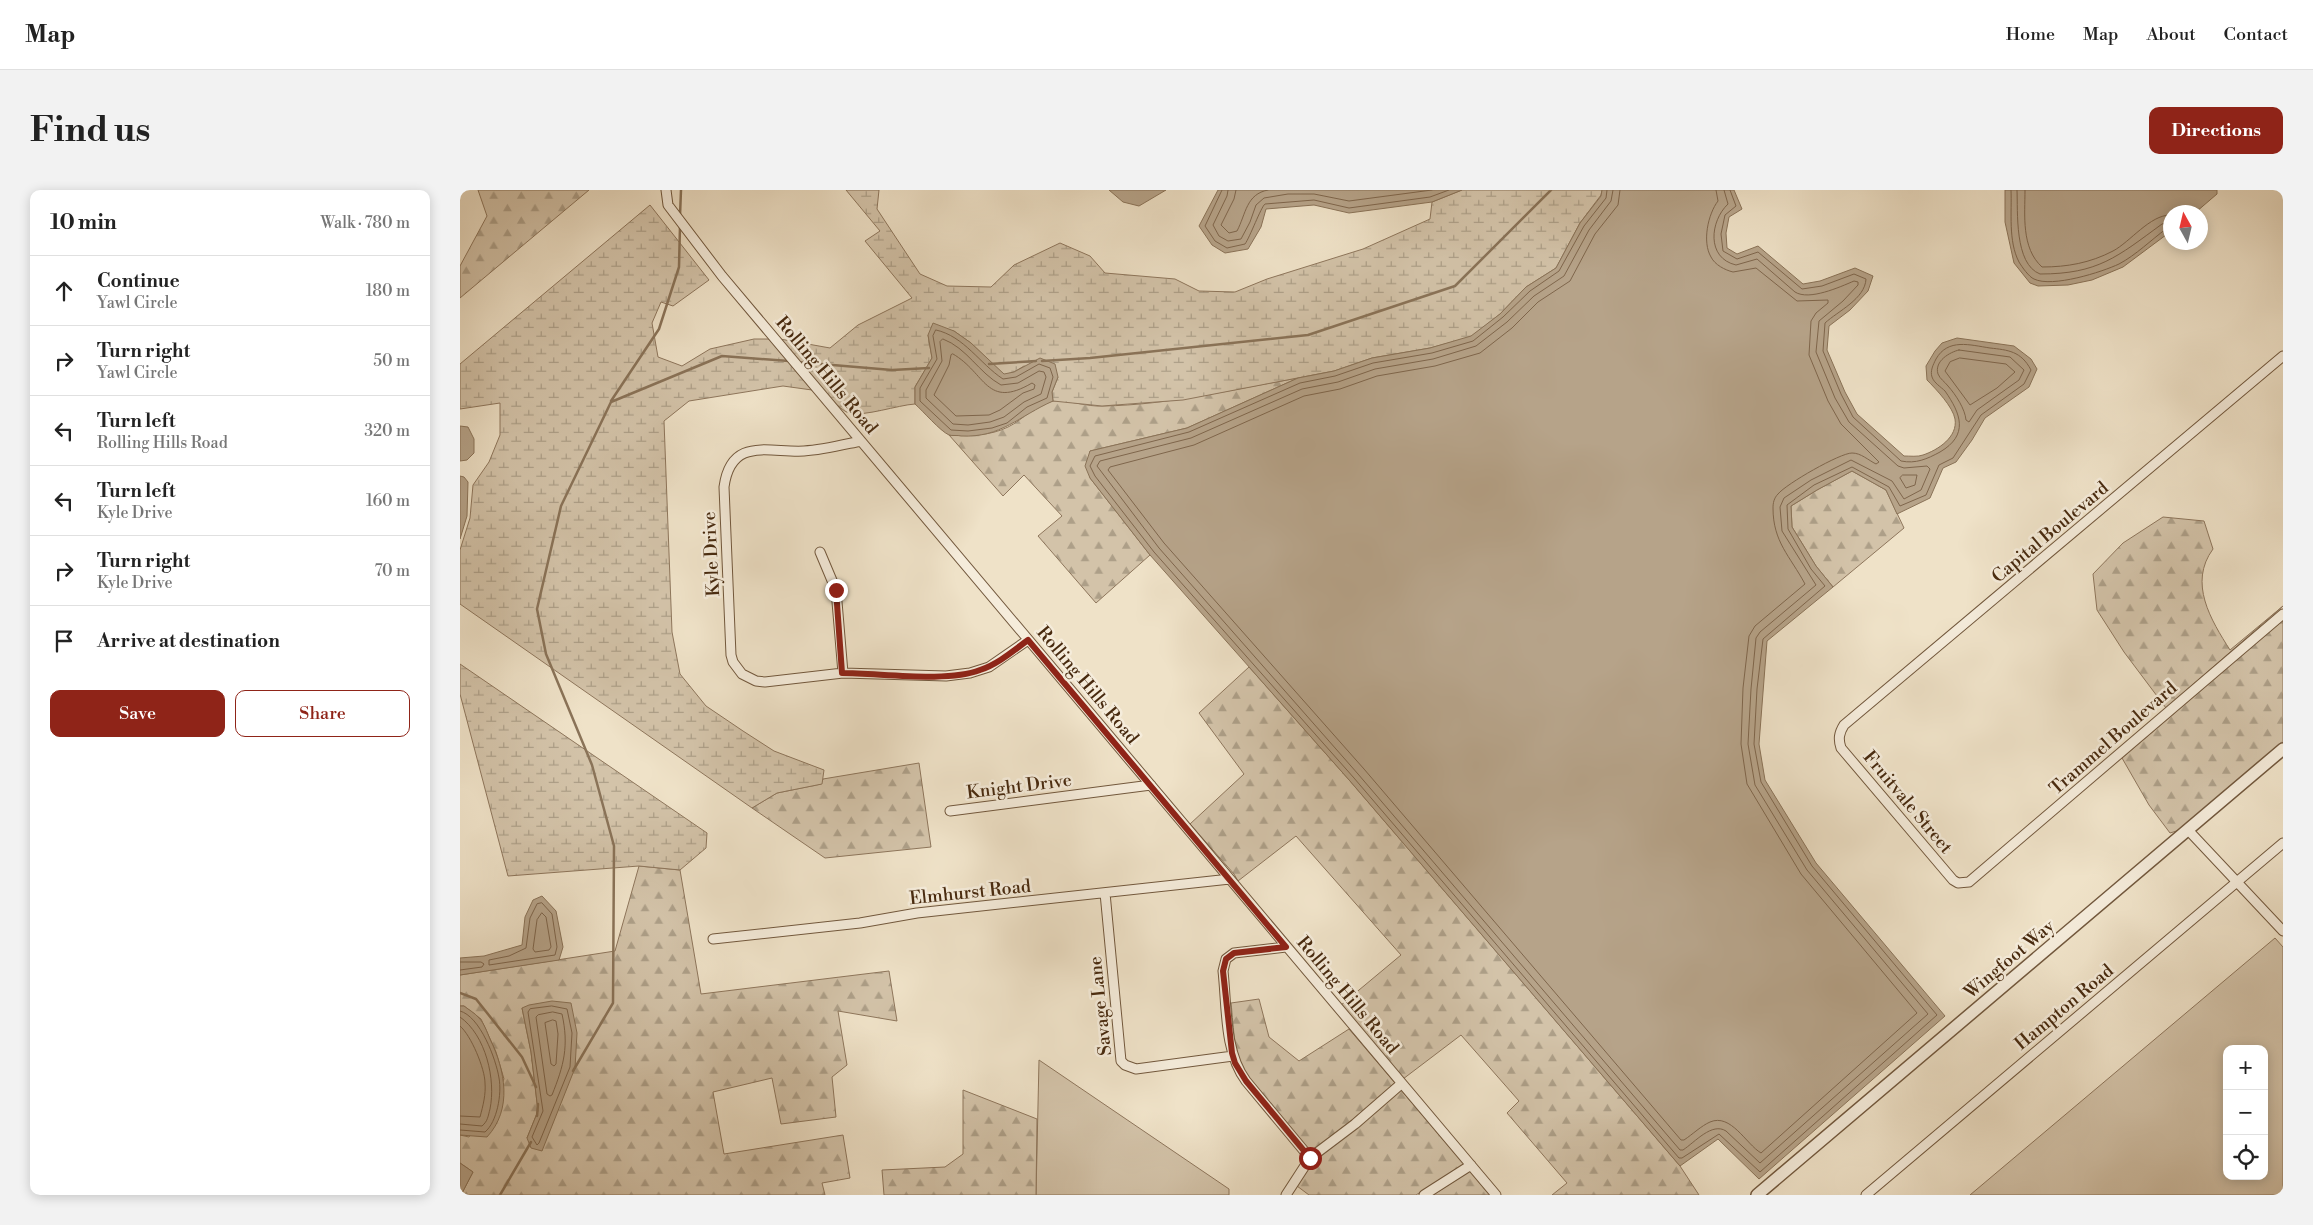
<!DOCTYPE html>
<html lang="en">
<head>
<meta charset="utf-8">
<style>
  :root { --surface:#fff; --page:#f2f2f2; --text:#222; --muted:#767676; --line:#e0e0e0; --accent:#8f2418 }
  body { margin:0; font-family:"Libre Bodoni",serif; background:var(--page); color:var(--text) }
  .controls { position:absolute; right:15px; bottom:15px; display:grid; overflow:hidden; border-radius:10px; box-shadow:0 2px 12px #0003 }
  .controls button { width:45px; height:45px; display:grid; place-items:center; padding:0; border:0; border-bottom:1px solid var(--line); background:var(--surface); color:var(--text); font:25px sans-serif }
  .compass { position:absolute; left:1703px; top:15px; width:45px; height:45px; border-radius:50%; background:var(--surface); box-shadow:0 2px 12px #0003; rotate:352deg }
  .stop { position:absolute; width:15px; height:15px; margin:-11px; border:4px solid #8f2418; border-radius:50%; background:#fff }
  .stop.end { background:#8f2418; border-color:#fff; box-shadow:0 1px 5px #0008 }
  .list { margin:0; padding:0; list-style:none }
  h2 { display:flex; justify-content:space-between; align-items:center; height:65px; margin:0; padding:0 20px; font-size:21px }
  h2 small { font-size:16px; font-weight:400; color:var(--muted) }
  .list li { display:grid; grid-template-columns:32px 1fr auto; gap:15px; align-items:center; box-sizing:border-box; height:70px; padding:0 20px; border-top:1px solid var(--line) }
  .list b { display:block; font-size:19px; white-space:nowrap }
  .list p { margin:0; font-size:16px; white-space:nowrap; color:var(--muted) }
  .list em { font-size:16px; font-style:normal; color:var(--muted) }
  .actions { display:flex; gap:10px; padding:15px 20px }
  .actions a { flex:1; padding:11px 0; border:1px solid var(--accent); border-radius:10px; text-align:center; font-size:18px; color:var(--accent) }
  .actions .main { background:var(--accent); color:#fff }
  .icon { flex:none; width:28px; height:28px; fill:none; stroke:currentColor; stroke-width:2; stroke-linecap:round; stroke-linejoin:round }
  .map { position:relative; flex:none; width:1823px; height:1005px; overflow:hidden; border-radius:10px }
  header { display:flex; align-items:center; gap:30px; box-sizing:border-box; height:70px; padding:0 25px; background:var(--surface); border-bottom:1px solid var(--line) }
  header strong { font-size:24px }
  nav { display:flex; gap:28px; margin-inline-start:auto; font-size:18px }
  .intro { display:flex; align-items:center; justify-content:space-between; box-sizing:border-box; height:120px; padding:0 30px }
  h1 { margin:0; font-size:35px }
  .button { padding:12px 22px; border-radius:10px; background:var(--accent); color:#fff; font-size:18px; font-weight:700 }
  main { display:flex; gap:30px; padding:0 30px }
  aside { flex:1; background:var(--surface); border-radius:10px; box-shadow:0 2px 12px #0003 }
  .map>svg:first-child { display:block }
</style>
</head>
<body>
<header>
<strong>Map</strong>
<nav><a>Home</a><a>Map</a><a>About</a><a>Contact</a></nav>
</header>
<div class="intro"><h1>Find us</h1><a class="button">Directions</a></div>
<main>
<aside>
<h2>10 min<small>Walk · 780 m</small></h2>
<ul class="list">
<li><svg class="icon" aria-label="ahead" viewBox="0 0 24 24"><path d="M12 20V5M6 11l6-6 6 6"/></svg><div><b>Continue</b><p>Yawl Circle</p></div><em>180 m</em></li>
<li><svg class="icon" aria-label="right" viewBox="0 0 24 24"><path d="M7 20v-9h11M14 6l5 5-5 5"/></svg><div><b>Turn right</b><p>Yawl Circle</p></div><em>50 m</em></li>
<li><svg class="icon" aria-label="left" viewBox="0 0 24 24"><path d="M17 20v-9H6M10 6l-5 5 5 5"/></svg><div><b>Turn left</b><p>Rolling Hills Road</p></div><em>320 m</em></li>
<li><svg class="icon" aria-label="left" viewBox="0 0 24 24"><path d="M17 20v-9H6M10 6l-5 5 5 5"/></svg><div><b>Turn left</b><p>Kyle Drive</p></div><em>160 m</em></li>
<li><svg class="icon" aria-label="right" viewBox="0 0 24 24"><path d="M7 20v-9h11M14 6l5 5-5 5"/></svg><div><b>Turn right</b><p>Kyle Drive</p></div><em>70 m</em></li>
<li><svg class="icon" aria-label="arrive" viewBox="0 0 24 24"><path d="M6 21V4h12l-3 4 3 4H6"/></svg><div><b>Arrive at destination</b></div></li>
</ul>
<div class="actions"><a class="main">Save</a><a>Share</a></div>
</aside>
<div class="map">
<svg width="1823" height="1005" viewBox="0 0 1823 1005">
  <defs>
    <pattern id="forest-firs" width="22" height="20" patternUnits="userSpaceOnUse" patternTransform="scale(1.25)"><rect width="22" height="20" fill="#d3c3a9"/><path d="M5 1l3.5 6h-7zM16 11l3.5 6h-7z" fill="#ad9f88"/></pattern>
    <pattern id="wetland-marsh" width="20" height="14" patternUnits="userSpaceOnUse" patternTransform="scale(1.25)"><rect width="20" height="14" fill="#d3c3a9"/><path d="M1 5h8M5 5V1M11 12h8M15 12V8" fill="none" stroke="#ad9f88"/></pattern>
  </defs>
  <rect width="100%" height="100%" fill="#efe2c8"/>
  <filter id="stains"><feTurbulence type="fractalNoise" baseFrequency=".004" numOctaves="4"/><feColorMatrix values="0 0 0 0 .2 0 0 0 0 .09 0 0 0 0 .02 0 0 0 .5 -.17"/></filter>
  <radialGradient id="worn" r=".72"><stop offset=".6" stop-color="#630" stop-opacity="0"/><stop offset="1" stop-color="#630" stop-opacity=".3"/></radialGradient>
  <path fill="#d3c3a9" stroke="#8e765c" fill-rule="evenodd" d="M1815 748 1823 757V1005H1510ZM1767 859H1804V986H1767Z
    M579 870 769 999V1005H576Z"/>
  <path fill="url(#forest-firs)" stroke="#8e765c" fill-rule="evenodd" d="M18 0H129L0 108V76L27 26Z
    M838 188 727 238 630 261V288L690 365 636 413 578 346 602 326 564 285 543 306 489 245C509 246 530 246 548 237 563 230 576 213 594 211 610 210 627 217 643 216 709 215 774 199 838 188Z
    M1392 281 1426 300 1444 338 1373 397 1356 376 1332 337 1331 316 1357 300Z
    M1703 327 1744 331 1753 359C1728 393 1751 430 1770 460L1823 416 1706 518 1664 462 1637 420 1633 384 1663 353Z
    M1823 430V553L1723 639 1710 643 1689 615 1662 568Z
    M789 477 890 591 1220 976 1239 1005H1092L1107 993 1047 923 1059 911 1001 845 943 889 881 815 941 765 836 646 778 691 774 684 730 634 784 584 739 523Z
    M459 573 471 657 365 668 292 618 317 603 361 594 363 589Z
    M179 676 220 680 241 804 429 781 437 831 378 821 387 875 372 887 376 927 321 934 312 888 253 902 264 964 383 945 390 988 362 993 365 1005H1L13 982 0 973V945L9 947 44 889 36 862 21 829 4 816H0V785L155 761ZM62 818 115 878 67 948 78 921 71 862Z
    M799 809 809 847 839 871 889 839 935 893 892 930 851 962 789 888C773 866 774 839 771 813Z
    M503 900 577 929 576 1005H424L422 980 485 977 503 964Z
    M941 900 1004 974 956 1005H849L837 996 853 972 897 938Z
    M1010 981 1030 1005H973Z"/>
  <path fill="url(#wetland-marsh)" stroke="#8e765c" d="M386 0H419L417 19 460 84 487 96 531 97 554 75 600 53 630 66 645 83 715 89 739 101 775 102 807 89 903 59 970 29 972 12 1002 0H1142L1141 5 1120 33 1096 78 1066 97 1040 124 1011 147 970 158 912 168 874 181 723 210 642 216 593 211 592 202 598 187 564 176 554 182 544 185 511 153 494 141 468 145 472 168 455 197V214C438 215 404 227 389 223 374 219 333 164 320 149L370 158 398 135 452 108 405 51 420 41Z
    M190 15 249 90 213 116 201 112 192 133 198 167 222 176 250 159 294 149H309L352 200 323 196 229 211 204 231 212 442 220 484 246 516 283 541 314 561 364 580 362 594 317 603 292 618 0 414V360L10 328 13 295 29 272 40 245V213L0 219V174Z
    M0 474 247 643 246 658 220 680 179 676 48 686 0 504Z"/>
  <path fill="#b6a389" stroke="#8a7358" d="M649 0H706L679 16 663 12Z
    M758 0H1002L972 12 889 23 854 15 806 19 801 37 788 59 765 63 752 55 739 36Z
    M1142 0H1274L1282 19 1269 27 1266 43 1267 58 1277 64 1298 56 1343 94 1360 91 1395 78 1413 86 1408 101 1390 120 1369 136 1367 160 1385 202 1397 224 1444 266C1450 266 1458 267 1463 265 1478 260 1498 247 1495 229 1493 217 1476 199 1467 190L1466 176 1475 161 1482 153 1497 148 1554 156 1571 169 1577 179 1569 197 1525 228 1512 250 1496 272 1483 278 1470 308 1437 324 1426 300 1392 281 1357 300 1331 316 1332 337 1356 376 1373 397 1307 451 1299 554 1305 590 1356 673 1485 826 1299 989 1258 949 1220 976 890 591 690 365 630 288 625 276 630 261 727 238 838 188 874 181 912 168 970 158 1011 146 1040 124 1066 97 1096 78 1120 33 1141 6Z
    M1545 0H1757V4L1736 22H1710V42L1663 77 1632 90 1608 95 1578 96 1570 93 1554 73 1545 32Z
    M473 133 494 141 511 153 544 184 554 182 580 168 595 174 598 187 592 202 593 211C559 226 541 248 501 246 498 245 492 246 489 245 480 241 463 221 455 214V197L472 168 468 145Z
    M0 236 8 237 14 249V263L7 270 0 271Z
    M0 286 4 287 8 292 7 326 0 349Z
    M82 706 96 721 103 757 99 770 0 785V768L24 766 62 755 65 727 73 710Z
    M92 811 111 813 117 843 115 878 82 961 71 958 67 948 78 921 71 862 62 818 69 815Z
    M0 816H4C9 820 15 823 19 828 24 833 27 842 30 849 45 880 53 919 27 947L0 945Z
    M0 973 13 982 1 1005H0Z"/>
  <g fill="none" stroke-linecap="round" stroke-linejoin="round">
    <path stroke="#7f664c" stroke-width="1" d="M762 0 745 36 755 51 767 58 785 54C790 47 801 17 805 14L854 10 889 18 970 7 989 0
      M768 0 767 6 753 35 759 46 768 51 781 49 790 32 796 15 804 8 828 4H854L889 11 972 0
      M776 0 774 9 761 35 769 43 777 41C786 24 786 4 808 0
      M1147 0 1146 8 1124 36 1099 81 1070 101 1043 127 1013 151 972 163 913 173 875 186 840 193 729 242 635 266 630 276 635 286 694 362 894 588 1219 968H1222L1259 944 1300 982 1477 825 1352 676 1301 592 1294 554 1297 499 1303 449 1365 396 1351 379 1328 339 1327 315 1354 295 1392 277 1429 297 1440 316 1466 305 1479 275 1493 268 1521 225 1564 194 1571 180C1561 161 1548 160 1530 158 1510 155 1488 148 1476 169 1473 175 1470 181 1472 187 1474 193 1481 197 1485 201 1501 224 1509 245 1480 262 1467 269 1456 274 1441 271L1393 227 1381 204 1363 161 1365 133C1378 121 1405 109 1406 89L1394 84 1362 96 1342 99 1298 62 1277 69 1263 61 1261 44 1265 25 1276 16 1270 0
      M1153 0 1151 11 1129 40 1104 86 1074 106 1047 132 1016 156 973 169 915 179 878 192 842 199 731 248 640 271 637 276 699 358 898 584 1220 960H1223C1235 952 1252 932 1266 941L1300 973 1468 824 1347 680 1295 595 1288 554 1291 499 1296 448 1300 442 1356 395 1322 341 1320 317 1324 308 1351 290 1391 270 1432 291 1444 309 1461 300 1470 279 1467 276 1444 278 1438 276 1389 232 1375 208 1356 162 1359 131 1383 111 1398 95V92L1394 91C1380 97 1349 111 1335 102L1297 69 1276 75C1246 68 1250 31 1268 14L1264 0
      M1160 0 1158 15 1135 44 1110 91 1078 112 1052 138 1020 163 975 176 917 186 880 199 844 206 734 255 650 277 648 280 704 353 904 579 1221 950H1224C1233 944 1241 936 1250 932 1271 923 1286 954 1301 963L1457 823 1341 684 1287 594 1281 554 1283 498 1289 446 1295 436 1345 394C1330 366 1313 352 1313 318 1313 313 1314 308 1318 304 1326 294 1380 263 1392 263 1401 263 1408 270 1416 274L1419 272 1381 234 1368 211 1349 165 1351 131 1356 123 1368 113V110L1337 111 1296 78 1273 82C1265 80 1255 75 1251 67 1242 52 1248 24 1258 11L1256 0
      M1551 0C1552 22 1548 51 1559 72 1562 77 1569 87 1574 89 1592 98 1642 82 1659 74 1676 65 1691 50 1706 39L1710 38
      M1557 0C1558 21 1554 74 1580 84 1638 84 1657 67 1702 34L1710 32
      M1565 0C1565 25 1561 58 1582 77 1607 77 1630 73 1653 61 1670 52 1690 25 1710 25
      M476 140C504 146 520 174 543 189L556 187 579 174 590 178 593 187 587 208 567 217 547 233 532 238 508 241 491 240 460 211V198L477 169 473 146Z
      M483 149C507 158 519 183 541 195L558 193 579 181 584 182 586 187 581 204 564 212 544 227 530 232 508 235 493 234 466 208V200L482 171 480 152Z
      M1499 160 1550 167 1564 180 1559 190 1517 220 1509 232 1506 230C1505 219 1496 205 1488 196 1485 192 1480 189 1478 184 1474 171 1490 162 1499 160Z
      M493 164C526 183 526 220 572 193L575 195 574 199 563 203 540 220 529 225 496 226 474 205 489 175 491 165Z
      M1500 168 1546 174 1555 182 1537 198 1510 215 1485 181 1490 172Z
      M1443 285H1457L1455 295 1446 298 1440 288Z
      M82 713 92 724 97 757 95 765 29 775V770L49 766 66 758 70 728 77 714Z
      M82 723 86 727 91 757 89 760 75 762 73 759 77 730Z
      M0 772H21L24 774 22 777 0 780
      M92 816 107 819 112 843 110 877 79 953 77 955 72 947 83 921 68 822 70 819Z
      M0 821C20 826 36 869 39 888 42 904 37 932 25 942L0 940
      M93 822 102 824C109 856 104 875 92 905L90 906 87 904 76 827 78 825Z
      M0 827C26 845 36 890 30 919 28 926 28 931 22 936L0 934
      M93 830 96 831 98 844 96 874 94 876 91 874 85 833Z
      M0 836C11 845 25 879 25 893 26 904 23 916 20 927L0 926"/>
    <path stroke="#8a7358" stroke-width="2.5" d="M220 26 221 0
      M582 171 630 168 848 145 995 96 1091 0
      M337 172 432 180 469 178
      M529 174 576 171
      M151 211 199 139 219 77 220 36
      M0 803 16 809 62 867 76 897
      M113 881 153 813 154 656 132 575 86 464 77 419 101 316 151 212 262 166 329 171
      M77 926 78 914
      M40 1005 71 952"/>
    <g stroke="#72583d" stroke-width="11">
      <path id="minor" d="M206 0 208 15 262 86 1036 1005
        M1823 166 1384 535C1379 543 1378 549 1381 558L1493 690 1498 693 1509 692 1823 424
        M401 251C382 255 363 260 344 261 309 263 271 246 264 297L271 465 273 472 282 484 296 491 305 492 383 483 486 486 510 483 529 477 568 450
        M360 362 376 400 383 483
        M490 621 691 595
        M1729 641 1823 741
        M645 703 661 871 665 875 676 879 773 866
        M253 749 400 733 457 723 770 689
        M826 757 774 763 766 769 763 781C767 817 764 861 786 891L850 968
        M826 1005 850 968 895 934 941 894
        M964 1005 1011 975
        M1406 1005 1823 653"/>
    </g>
    <g stroke="#72583d" stroke-width="14">
      <path id="tertiary" d="M1297 1005 1823 559"/>
    </g>
    <use href="#minor" stroke="#f5ecdb" stroke-width="9"/>
    <use href="#tertiary" stroke="#f5ecdb" stroke-width="11"/>
  </g>
  <g fill="none" stroke-linecap="round" stroke-linejoin="round">
    <path stroke="#8f2418" stroke-width="6" d="M376 400 382 483C421 483 486 493 520 480 538 474 553 461 568 450L826 757 774 763 766 769 763 781 772 863 775 873 786 891 850 968"/>
  </g>
  <g text-anchor="middle" stroke-width="5" stroke-linejoin="round" paint-order="stroke">
    <g font-size="18" fill="#482a0f" stroke="#f5ecdb">
      <text transform="translate(367 185) rotate(50)" y="6">Rolling Hills Road</text>
      <text transform="translate(1590 342) rotate(-40)" y="6">Capital Boulevard</text>
      <text transform="translate(251 364) rotate(-93)" y="6">Kyle Drive</text>
      <text transform="translate(628 495) rotate(50)" y="6">Rolling Hills Road</text>
      <text transform="translate(1653 548) rotate(-41)" y="6">Trammel Boulevard</text>
      <text transform="translate(559 596) rotate(-7)" y="6">Knight Drive</text>
      <text transform="translate(1448 612) rotate(50)" y="6">Fruitvale Street</text>
      <text transform="translate(510 702) rotate(-6)" y="6">Elmhurst Road</text>
      <text transform="translate(1549 769) rotate(-40)" y="6">Wingfoot Way</text>
      <text transform="translate(888 805) rotate(50)" y="6">Rolling Hills Road</text>
      <text transform="translate(640 816) rotate(-96)" y="6">Savage Lane</text>
      <text transform="translate(1604 817) rotate(-40)" y="6">Hampton Road</text>
    </g>
  </g>
  <rect width="100%" height="100%" filter="url(#stains)"/>
  <rect width="100%" height="100%" fill="url(#worn)"/>
</svg>
<div class="controls">
<button>+</button>
<button>−</button>
<button><svg class="icon" aria-label="locate" viewBox="0 0 24 24"><circle cx="12" cy="12" r="6"/><path d="M12 2v4M12 18v4M2 12h4M18 12h4"/></svg></button>
</div>
<svg class="compass" viewBox="-18 -18 36 36"><path d="M0-13l5 13h-10z" fill="#e53935"/><path d="M0 13l5-13h-10z" fill="#767676"/></svg>
<div class="stop" style="left:850px;top:968px"></div>
<div class="stop end" style="left:376px;top:400px"></div>
</div>
</main>
</body>
</html>
